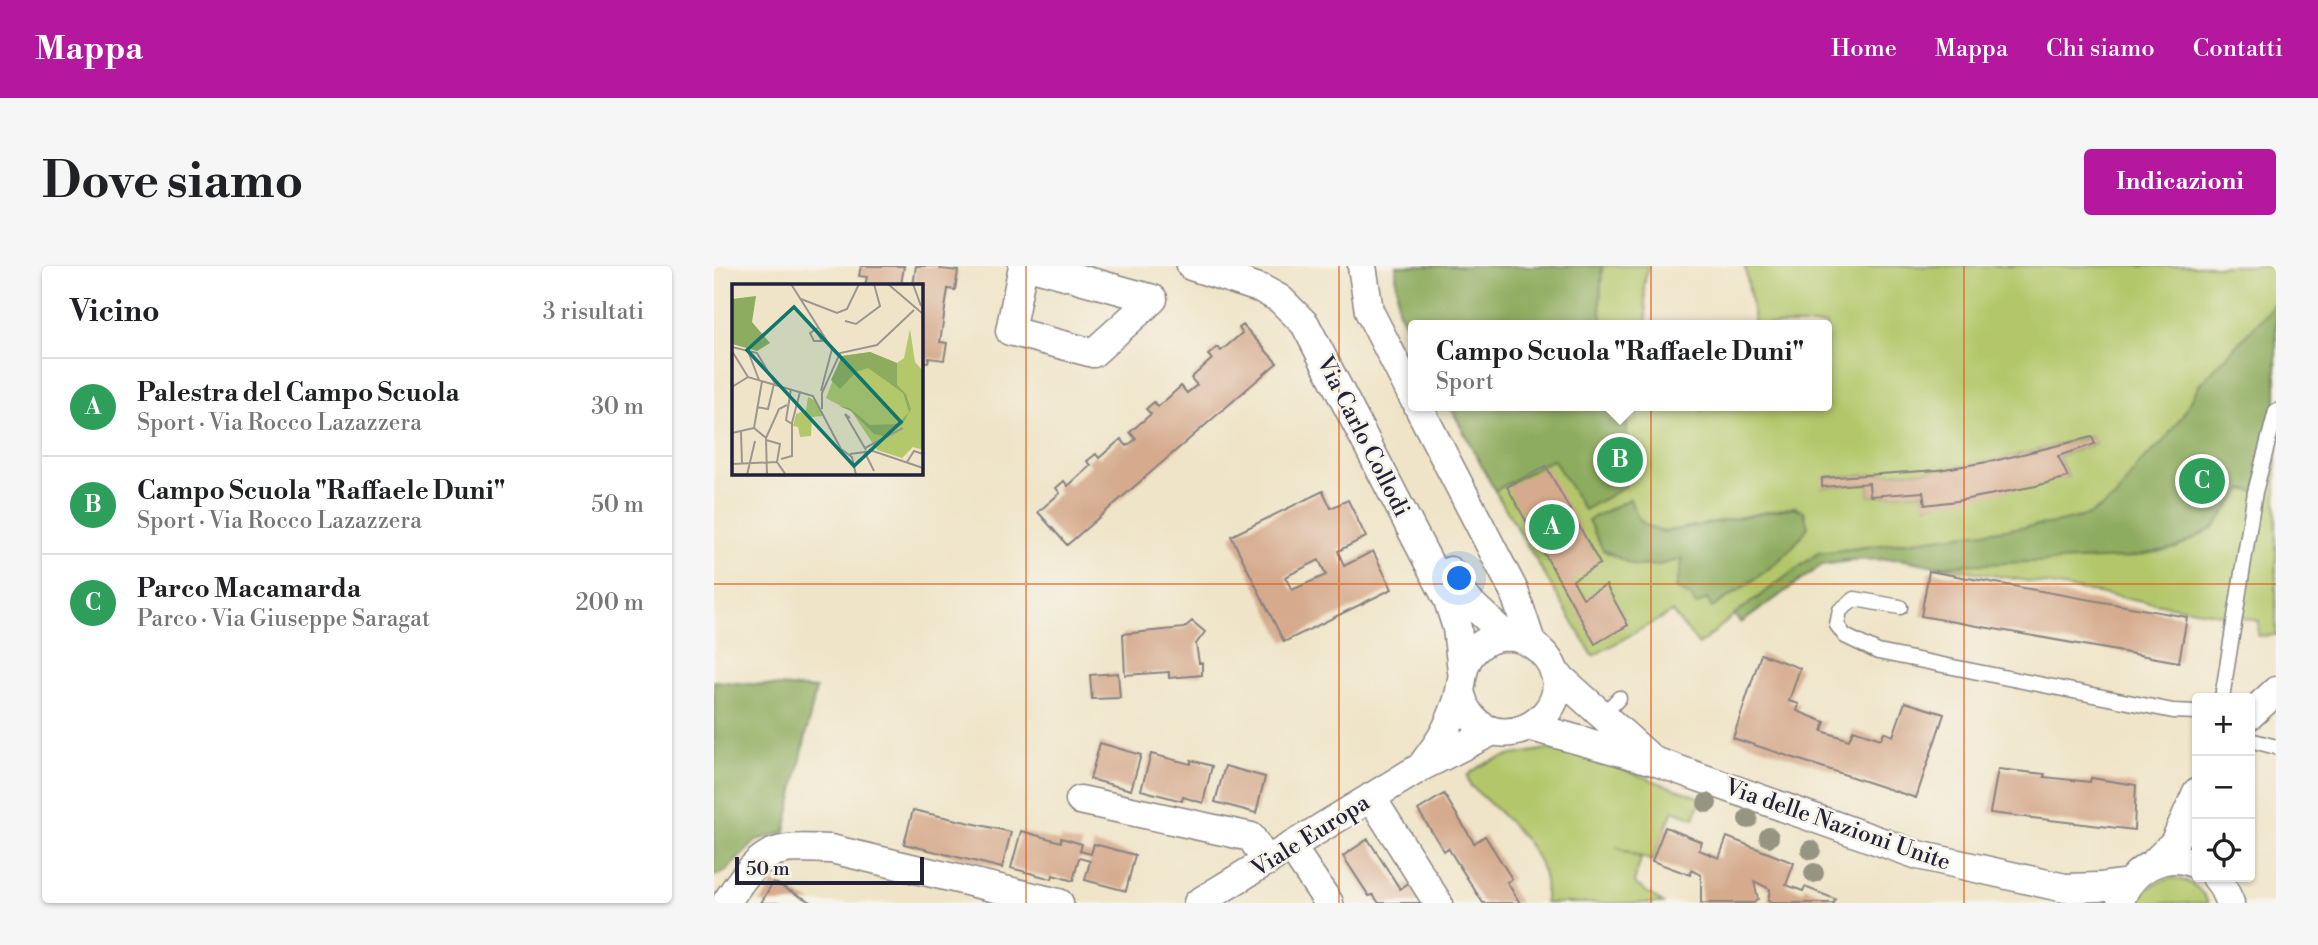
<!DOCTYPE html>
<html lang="it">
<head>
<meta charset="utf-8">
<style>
  :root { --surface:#fff; --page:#f6f6f6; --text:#202124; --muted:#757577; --line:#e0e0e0; --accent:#b5179e }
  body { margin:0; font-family:"Libre Bodoni",serif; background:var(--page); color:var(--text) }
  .controls { position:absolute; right:21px; bottom:21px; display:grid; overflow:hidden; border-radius:7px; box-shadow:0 2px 5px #0004 }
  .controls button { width:63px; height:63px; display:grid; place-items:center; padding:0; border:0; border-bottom:2px solid var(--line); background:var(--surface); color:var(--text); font:35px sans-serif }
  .scale { position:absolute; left:21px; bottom:18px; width:189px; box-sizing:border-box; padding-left:7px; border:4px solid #22223b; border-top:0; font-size:19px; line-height:24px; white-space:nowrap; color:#22223b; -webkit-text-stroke:5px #f7f3e8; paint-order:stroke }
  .you { position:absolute; left:746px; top:313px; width:24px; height:24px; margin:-18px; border:5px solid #fff; border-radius:50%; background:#1a73e8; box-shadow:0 0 0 10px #1a73e833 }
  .badge { display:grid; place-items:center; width:46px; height:46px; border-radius:50%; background:var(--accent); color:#fff; font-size:23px; font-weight:700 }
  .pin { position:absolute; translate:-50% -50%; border:4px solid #fff; box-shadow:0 2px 7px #0006 }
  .popup { position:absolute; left:694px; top:54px; width:424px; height:91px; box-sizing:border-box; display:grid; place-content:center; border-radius:7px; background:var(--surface); filter:drop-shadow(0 2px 5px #0005); font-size:23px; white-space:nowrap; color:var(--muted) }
  .popup b { font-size:26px; color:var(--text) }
  .popup::after { content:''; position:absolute; left:50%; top:100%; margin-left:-14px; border:14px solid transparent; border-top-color:var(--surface) }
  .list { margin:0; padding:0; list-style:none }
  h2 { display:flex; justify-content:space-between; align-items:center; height:91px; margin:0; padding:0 28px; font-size:30px }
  h2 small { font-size:23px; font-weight:400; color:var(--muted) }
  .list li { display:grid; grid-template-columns:46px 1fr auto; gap:21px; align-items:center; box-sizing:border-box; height:98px; padding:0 28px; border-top:2px solid var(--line) }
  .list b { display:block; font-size:26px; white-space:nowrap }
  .list p { margin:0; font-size:23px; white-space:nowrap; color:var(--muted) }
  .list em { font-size:23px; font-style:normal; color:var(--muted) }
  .icon { flex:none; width:38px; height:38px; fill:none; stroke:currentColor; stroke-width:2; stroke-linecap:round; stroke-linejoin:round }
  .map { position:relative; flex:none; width:1562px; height:637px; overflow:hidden; border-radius:7px }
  header { display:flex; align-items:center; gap:42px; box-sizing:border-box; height:98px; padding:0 35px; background:var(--accent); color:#fff }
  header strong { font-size:33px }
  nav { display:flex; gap:38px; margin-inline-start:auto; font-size:24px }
  .intro { display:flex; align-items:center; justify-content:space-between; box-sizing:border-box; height:168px; padding:0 42px }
  h1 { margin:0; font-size:49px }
  .button { padding:18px 32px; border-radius:7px; background:var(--accent); color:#fff; font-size:24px; font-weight:700 }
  main { display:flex; gap:42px; padding:0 42px }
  aside { flex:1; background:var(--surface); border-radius:7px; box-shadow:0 2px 5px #0004 }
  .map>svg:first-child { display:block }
</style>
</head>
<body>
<header>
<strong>Mappa</strong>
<nav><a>Home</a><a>Mappa</a><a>Chi siamo</a><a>Contatti</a></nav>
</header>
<div class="intro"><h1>Dove siamo</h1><a class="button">Indicazioni</a></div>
<main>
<aside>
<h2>Vicino<small>3 risultati</small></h2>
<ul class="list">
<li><span class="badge" style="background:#2e9e5b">A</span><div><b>Palestra del Campo Scuola</b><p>Sport · Via Rocco Lazazzera</p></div><em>30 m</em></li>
<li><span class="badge" style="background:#2e9e5b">B</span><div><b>Campo Scuola &quot;Raffaele Duni&quot;</b><p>Sport · Via Rocco Lazazzera</p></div><em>50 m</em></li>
<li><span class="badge" style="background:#2e9e5b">C</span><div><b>Parco Macamarda</b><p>Parco · Via Giuseppe Saragat</p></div><em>200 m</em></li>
</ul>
</aside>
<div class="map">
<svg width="1562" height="637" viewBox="0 0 1562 637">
  <rect width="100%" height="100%" fill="#f7f3e8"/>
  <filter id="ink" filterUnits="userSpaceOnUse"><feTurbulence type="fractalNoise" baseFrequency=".0143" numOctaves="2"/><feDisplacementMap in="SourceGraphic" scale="14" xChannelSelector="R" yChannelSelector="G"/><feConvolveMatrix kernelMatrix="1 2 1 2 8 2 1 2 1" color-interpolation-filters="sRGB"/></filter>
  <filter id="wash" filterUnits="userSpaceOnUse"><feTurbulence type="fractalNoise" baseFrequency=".00686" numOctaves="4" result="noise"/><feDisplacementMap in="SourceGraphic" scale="28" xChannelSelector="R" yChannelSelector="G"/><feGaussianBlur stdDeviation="1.57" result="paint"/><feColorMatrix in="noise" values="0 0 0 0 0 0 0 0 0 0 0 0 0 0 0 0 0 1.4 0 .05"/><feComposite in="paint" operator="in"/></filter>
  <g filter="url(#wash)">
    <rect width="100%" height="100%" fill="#efe4c7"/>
    <path fill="#b3c76b" stroke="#6a7453" stroke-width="2" fill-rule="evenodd" d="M682 0H934L930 20 933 59H699V72L684 43Z
      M1031 0H1562V369L1544 370 1545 355 1186 293H1152L1108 299 1027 357 1020 349 985 379 958 346 879 390 781 225 736 140H983L988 145 993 140H1112V59H1041ZM1377 171 1381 178 1344 190 1354 211 1212 239 1209 226 1156 230 1155 217 1109 221V212L1224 204 1280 195ZM915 233C925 255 926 260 950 266L1080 241 977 331 969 325 970 292C932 301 924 304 889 284Z
      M833 483 865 488 988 532 980 552 959 544 938 595 902 581 927 592 920 617 949 637H831C831 630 832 622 831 615 826 578 781 543 756 519L753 510C773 490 807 488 833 483Z
      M1460 612C1475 615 1488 622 1494 637H1424C1431 621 1442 615 1460 612Z"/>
    <path fill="#8eac5f" stroke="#58674d" stroke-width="2" d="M682 0H888L886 40 889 59H699V72L684 43Z
      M1562 33V146L1541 226 1529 223 1500 261 1462 282 1411 292 1221 300 1186 293 1132 294 1108 299 1027 357 1020 349 1104 287 1341 257 1375 249 1401 232 1426 197 1448 177 1469 149 1485 119 1555 45Z
      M736 140H910L913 152 911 221 870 244 839 193 781 225Z
      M916 233C924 255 926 260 950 266L1080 241 1090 245 1094 261C1071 297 1033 318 998 342L993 333 982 339 977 331 962 322 969 293 944 299 921 300 889 284 874 254Z
      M0 415 102 423 71 566 43 574 11 606 0 610Z"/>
    <g id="blocks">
      <path fill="#d5aa8d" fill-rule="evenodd" d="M147 0H190L187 19H151L153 11 145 10Z
        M202 0H227L226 3 244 5 241 24 234 23 226 76 233 77 230 94 215 92 214 96 206 95V19H199Z
        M529 59 563 97 353 279 324 246 346 227 342 222 350 215 354 220 377 199 373 195 382 188 385 192 407 173 413 180 422 173 416 166 437 148 432 143 440 136 444 141 467 120 473 127 483 119 477 112 498 93 494 89 503 81 507 85 528 67 525 62Z
        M1378 171 1381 178 1344 190 1354 211 1322 220 1243 235 1211 239 1209 226 1156 230 1155 217 1108 221V212L1224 204 1280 195Z
        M832 200 886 298 859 314 869 332 892 319 914 359 881 378 793 221Z
        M609 225 617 242 634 234 652 271 624 285 630 300 659 285 678 323 570 376 517 270ZM605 294 612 309 578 324 571 311Z
        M1215 305 1473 351 1465 396 1207 350Z
        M478 355 491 366 482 378 485 397H488V409L455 412V406L411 409 409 368 470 362Z
        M1047 388 1086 402 1075 435 1085 438 1083 445 1111 456 1108 465 1135 474 1139 464 1167 473 1170 466 1179 470 1191 436 1230 448 1202 532 1019 472Z
        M404 407 406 432 378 433 376 409Z
        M386 477 427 489 417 524 376 513Z
        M437 488 477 498V494L498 500 489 537 469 531 468 535 427 524Z
        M511 500 551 511 542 547 501 536Z
        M1284 503 1331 508 1330 511 1376 516 1377 512 1422 519 1420 564 1276 547Z
        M730 528 760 577 771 570 798 613 793 616 806 637H769L734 582 730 585 704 544Z
        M199 544 297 566 288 602 190 578Z
        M951 561 988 576 985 584 1005 592 1013 571 1080 597 1072 619 1089 625 1091 621 1121 633 1120 637H1058L1054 635 1056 623 1040 615 1044 633 1040 637H987V609L977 604 976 609 938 595Z
        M307 565 347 576V572L368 578 366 585 377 588 380 578 421 589 412 625 371 614 376 595 365 592 359 615 339 609 338 613 297 602Z
        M654 573 686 623 696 616 710 637H665L659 629 655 630 629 590Z
        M59 616 99 637H47Z"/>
    </g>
  </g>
  <g filter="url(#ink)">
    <use href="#blocks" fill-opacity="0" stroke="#888381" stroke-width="2"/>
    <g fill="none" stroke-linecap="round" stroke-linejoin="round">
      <g stroke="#888381" stroke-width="17">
        <path id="lane" d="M1186 341 1141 333 1126 344 1123 359 1131 370 1164 386 1459 445 1483 446
          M1508 432 1541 226 1562 145
          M889 449 905 432
          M1536 474 1562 481"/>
      </g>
      <g stroke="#888381" stroke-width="31">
        <path id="street" d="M309 0 296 65 379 87 439 33 318 0
          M477 0 548 23 566 33 591 58 734 334 743 362 748 405
          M648 0 655 45 699 131
          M704 140 800 325 817 376
          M736 305 750 331 793 371
          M840 406 935 491
          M1536 449 1562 425
          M818 461 940 495 1204 589 1351 622 1385 621 1414 617
          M707 501C716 488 727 475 733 461 738 450 744 437 746 425 749 411 748 398 759 386 801 340 874 407 828 451 807 471 772 474 754 446 750 441 749 433 746 426
          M657 531 724 637
          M366 534 537 571 553 596
          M578 582 615 637
          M1440 597 1460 577 1483 526
          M1502 611 1508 619 1516 637
          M1407 633C1416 604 1454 582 1483 599
          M12 637C23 620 37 598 56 588 73 579 99 583 117 583L345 637
          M484 637 707 501 779 465"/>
      </g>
      <use href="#lane" stroke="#fff" stroke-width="14"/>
      <use href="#street" stroke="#fff" stroke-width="28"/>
    </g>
    <g fill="#969582">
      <circle cx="993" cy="537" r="10"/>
      <circle cx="1034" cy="553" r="10"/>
      <circle cx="1055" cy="571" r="10"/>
      <circle cx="1097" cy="584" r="10"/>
      <circle cx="1100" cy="607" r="10"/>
    </g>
  </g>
  <path fill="none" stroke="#de560e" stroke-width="2" stroke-opacity="0.55" d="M312 0V637M625 0V637M937 0V637M1250 0V637M0 318H1562"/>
  <g text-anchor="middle" stroke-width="5" stroke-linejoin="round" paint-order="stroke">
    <g font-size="23" fill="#22223b" stroke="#f7f3e8">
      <text transform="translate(650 170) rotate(63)" y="8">Via Carlo Collodi</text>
      <text transform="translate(1124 558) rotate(19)" y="8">Via delle Nazioni Unite</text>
      <text transform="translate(596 569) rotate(-32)" y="8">Viale Europa</text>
    </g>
  </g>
  <g transform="translate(18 18)">
    <rect width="191" height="191" fill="#efe4c7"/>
    <path d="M178 45 183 78 191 87V166L181 163 170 174 145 166 120 128 94 114 110 72 138 68 165 79 172 74ZM76 113 84 117 91 132 80 133 79 152 68 153 66 143 61 142 64 130 74 126Z" fill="#b3c76b"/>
    <path d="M24 12 20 38 38 59 25 67 0 60V15ZM138 68 165 79V101L174 110 179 125 170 141 151 152 142 150 118 126 106 122 117 124 138 141 166 140 177 128 171 109 136 84 124 88 108 105 99 96 110 72Z" fill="#8eac5f"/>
    <path fill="none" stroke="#9d968f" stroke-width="2" d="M59 0 100 65 89 107M96 0H117M156 0 191 30M181 0 189 22M69 15 105 29 115 25 127 0M113 37 124 40 148 22 142 0M83 45 90 57H82L78 49 87 43M0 63 25 69 44 101M0 67 16 93M16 67 27 96M0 103 16 93 81 112 109 165 120 173 124 191M59 105 54 136 60 140M25 123 36 125 42 100M90 125V109L108 69 145 61 182 26M118 134 113 130 134 166M22 144 34 154 35 191M22 144 30 97M9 148 10 180M0 149 22 144M34 154 47 125 55 121M34 156 48 160 45 178 54 191M133 164 171 144M132 167 142 187M118 170 141 167 191 184M49 175 60 172V139L68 108M175 178 182 167 191 170M0 180 45 178M15 191 23 157"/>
    <path fill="#0f766e" fill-opacity="0.15" stroke="#0f766e" stroke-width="3.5" d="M62 23 169 138 122 182 15 66Z"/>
    <rect width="191" height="191" fill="none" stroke="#22223b" stroke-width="3.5"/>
  </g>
</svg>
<div class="controls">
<button>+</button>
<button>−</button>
<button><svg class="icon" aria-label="locate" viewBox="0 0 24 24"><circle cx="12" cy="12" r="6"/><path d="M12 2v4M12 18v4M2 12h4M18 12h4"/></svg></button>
</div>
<div class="scale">50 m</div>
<div class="you"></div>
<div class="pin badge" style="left:838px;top:261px;background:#2e9e5b">A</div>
<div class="pin badge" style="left:906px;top:194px;background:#2e9e5b">B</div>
<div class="popup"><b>Campo Scuola &quot;Raffaele Duni&quot;</b>Sport</div>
<div class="pin badge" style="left:1488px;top:215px;background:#2e9e5b">C</div>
</div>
</main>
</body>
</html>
